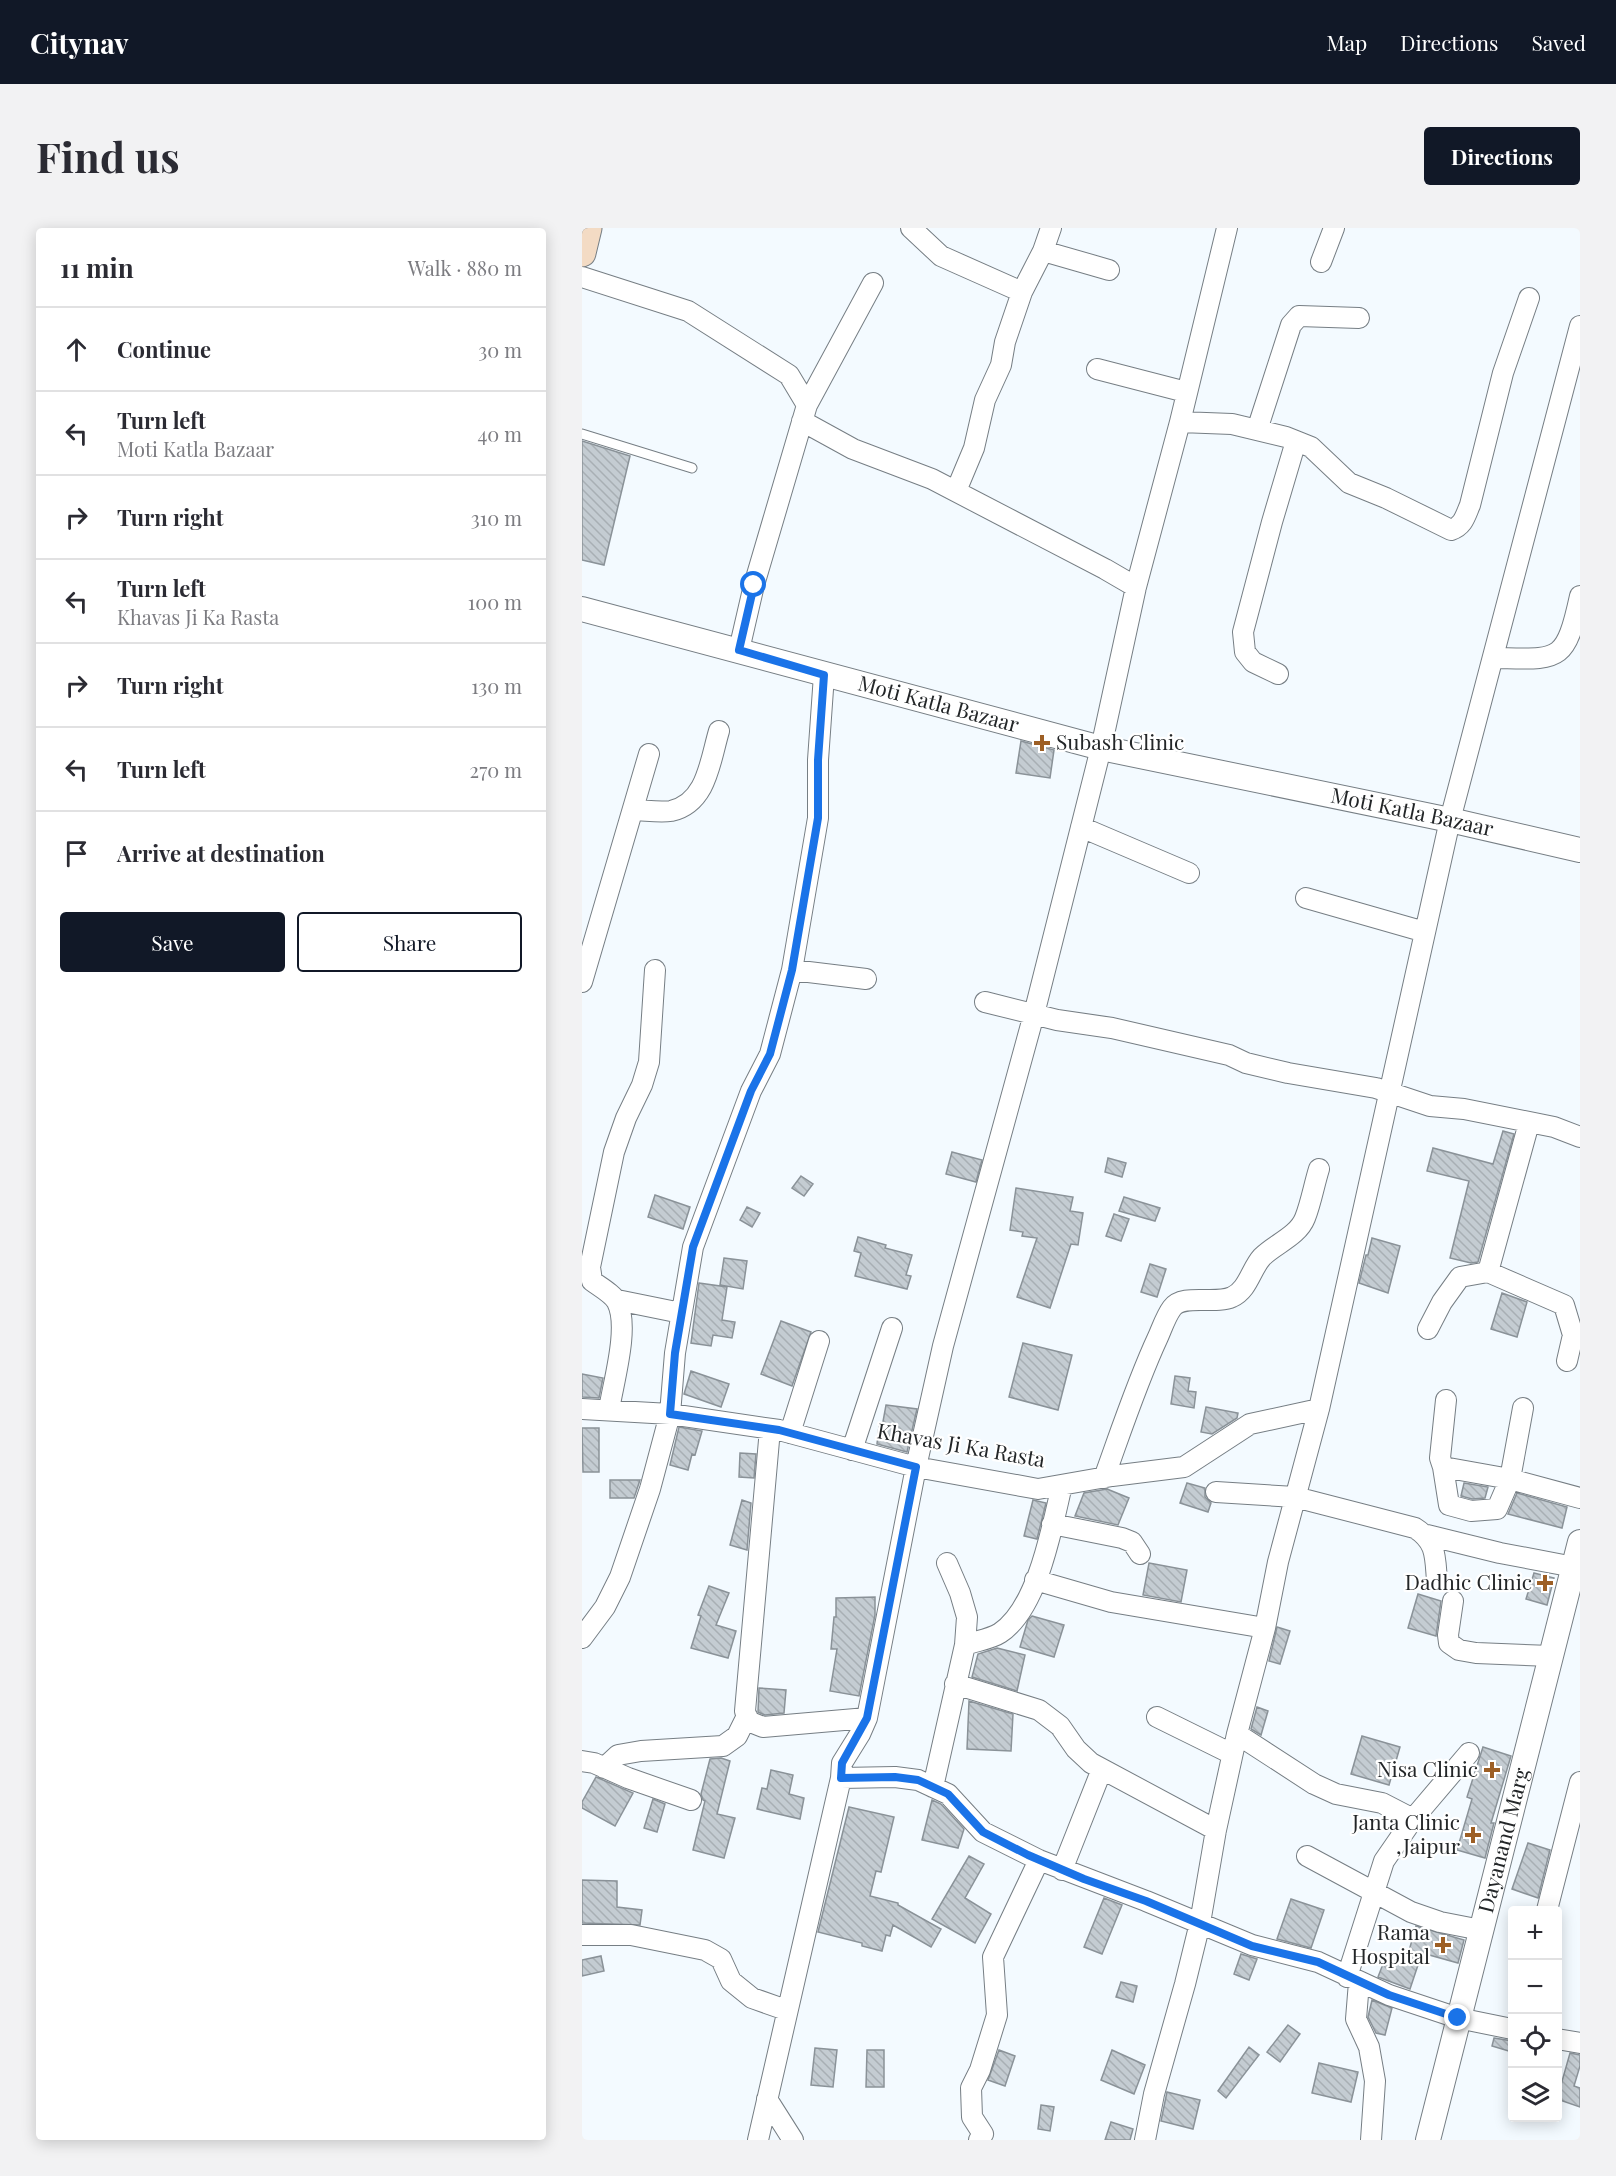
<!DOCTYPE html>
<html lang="en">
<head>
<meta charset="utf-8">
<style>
  :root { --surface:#fff; --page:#f2f2f3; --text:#2b2b33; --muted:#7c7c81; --line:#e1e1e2; --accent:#111827 }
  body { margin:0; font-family:"Playfair Display",serif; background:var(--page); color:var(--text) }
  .controls { position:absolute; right:18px; bottom:18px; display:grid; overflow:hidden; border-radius:6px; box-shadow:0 3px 15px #0003 }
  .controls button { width:54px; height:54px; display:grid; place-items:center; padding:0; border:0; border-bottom:2px solid var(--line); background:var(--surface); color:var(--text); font:30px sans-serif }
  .stop { position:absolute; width:18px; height:18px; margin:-14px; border:4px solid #1a73e8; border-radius:50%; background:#fff }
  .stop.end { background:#1a73e8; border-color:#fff; box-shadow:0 2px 6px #0008 }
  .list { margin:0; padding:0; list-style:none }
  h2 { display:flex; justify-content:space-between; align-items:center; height:78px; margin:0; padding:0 24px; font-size:26px }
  h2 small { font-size:20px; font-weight:400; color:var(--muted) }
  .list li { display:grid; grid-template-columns:39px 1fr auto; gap:18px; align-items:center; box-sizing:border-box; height:84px; padding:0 24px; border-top:2px solid var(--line) }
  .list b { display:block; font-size:22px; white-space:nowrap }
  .list p { margin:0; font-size:20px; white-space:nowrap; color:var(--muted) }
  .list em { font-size:20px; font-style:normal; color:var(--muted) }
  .actions { display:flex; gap:12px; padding:18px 24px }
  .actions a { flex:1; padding:14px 0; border:2px solid var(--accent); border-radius:6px; text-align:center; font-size:21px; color:var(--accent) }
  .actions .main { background:var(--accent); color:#fff }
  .icon { flex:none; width:33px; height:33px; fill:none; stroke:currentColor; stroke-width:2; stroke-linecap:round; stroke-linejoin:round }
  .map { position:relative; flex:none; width:998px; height:1912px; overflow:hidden; border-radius:6px }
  header { display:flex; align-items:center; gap:36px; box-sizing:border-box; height:84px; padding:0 30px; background:var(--accent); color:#fff }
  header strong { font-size:28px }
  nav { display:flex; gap:33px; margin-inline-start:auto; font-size:21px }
  .intro { display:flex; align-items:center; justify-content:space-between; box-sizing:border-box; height:144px; padding:0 36px }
  h1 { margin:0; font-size:42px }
  .button { padding:15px 27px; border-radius:6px; background:var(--accent); color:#fff; font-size:21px; font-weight:700 }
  main { display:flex; gap:36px; padding:0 36px }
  aside { flex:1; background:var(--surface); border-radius:6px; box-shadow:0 3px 15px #0003 }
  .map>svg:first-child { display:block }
</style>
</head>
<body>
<header>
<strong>Citynav</strong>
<nav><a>Map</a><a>Directions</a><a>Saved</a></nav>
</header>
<div class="intro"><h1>Find us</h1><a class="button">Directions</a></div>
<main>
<aside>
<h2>11 min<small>Walk · 880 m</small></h2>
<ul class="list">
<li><svg class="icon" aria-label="ahead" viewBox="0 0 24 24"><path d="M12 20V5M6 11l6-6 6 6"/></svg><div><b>Continue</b></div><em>30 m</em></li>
<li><svg class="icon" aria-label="left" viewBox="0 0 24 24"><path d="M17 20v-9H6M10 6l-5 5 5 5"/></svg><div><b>Turn left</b><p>Moti Katla Bazaar</p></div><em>40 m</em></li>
<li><svg class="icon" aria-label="right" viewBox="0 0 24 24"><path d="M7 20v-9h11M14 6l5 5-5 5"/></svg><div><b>Turn right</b></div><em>310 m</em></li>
<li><svg class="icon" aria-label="left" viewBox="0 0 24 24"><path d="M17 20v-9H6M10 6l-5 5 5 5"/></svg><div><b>Turn left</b><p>Khavas Ji Ka Rasta</p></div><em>100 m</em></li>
<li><svg class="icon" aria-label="right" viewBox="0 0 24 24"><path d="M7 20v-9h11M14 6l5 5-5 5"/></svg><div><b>Turn right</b></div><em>130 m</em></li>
<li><svg class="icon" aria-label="left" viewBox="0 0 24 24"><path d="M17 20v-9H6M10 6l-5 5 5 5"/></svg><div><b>Turn left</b></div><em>270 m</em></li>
<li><svg class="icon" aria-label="arrive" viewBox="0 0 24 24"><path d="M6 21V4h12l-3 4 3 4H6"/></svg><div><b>Arrive at destination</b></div></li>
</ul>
<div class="actions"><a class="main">Save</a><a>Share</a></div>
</aside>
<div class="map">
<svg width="998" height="1912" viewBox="0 0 998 1912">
  <defs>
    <pattern id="building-back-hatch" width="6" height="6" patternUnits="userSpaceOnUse" patternTransform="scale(1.5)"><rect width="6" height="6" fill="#c4ccd2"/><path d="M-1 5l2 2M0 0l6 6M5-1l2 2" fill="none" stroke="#a8afb4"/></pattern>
  </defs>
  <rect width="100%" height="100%" fill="#f3faff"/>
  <path fill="url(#building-back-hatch)" stroke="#8a9298" stroke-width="1.5" d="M0 213 48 228 22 337 0 332Z
    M439 513 472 522 468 550 434 545Z
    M921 903 932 906 896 1034 889 1035 868 1030 887 953 845 943 851 920 911 936Z
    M370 924 400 932 394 954 364 946Z
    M526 930 544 935 540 949 523 944Z
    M219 948 231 956 222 968 210 960Z
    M434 960 491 969 488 983 501 985 496 1017 489 1016 468 1080 435 1069 455 1010 440 1008 441 1004 428 1002Z
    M73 967 108 979 101 1001 66 989Z
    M542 969 578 980 573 993 537 983Z
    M165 979 178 985 170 999 158 992Z
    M532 986 547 991 539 1013 524 1008Z
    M276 1009 304 1017 303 1020 330 1027 324 1047 329 1048 325 1061 273 1048 279 1025 272 1023Z
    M790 1010 818 1018 806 1065 777 1055 784 1027H786Z
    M142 1030 165 1033 161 1061 138 1057Z
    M568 1036 584 1041 575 1069 559 1064Z
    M117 1055 145 1059 140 1092 153 1094 150 1110 131 1107 129 1118 109 1115Z
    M920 1065 945 1074 935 1109 909 1101Z
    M199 1093 229 1104 210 1158 179 1146Z
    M441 1115 490 1127 476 1182 427 1169Z
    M109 1143 147 1156 139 1179 102 1166Z
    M0 1146 21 1150 17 1170 0 1169Z
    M593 1148 608 1150 606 1163 614 1164 612 1180 589 1176Z
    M304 1177 335 1181 325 1224 295 1216 297 1198 300 1199Z
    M624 1179 656 1185 655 1190 630 1206 619 1204Z
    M97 1199 120 1203 113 1227 110 1226 106 1242 88 1237Z
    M0 1200H17V1244H1Z
    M158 1225 174 1226 172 1250 157 1249Z
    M28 1252H58L52 1270H28Z
    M605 1255 623 1260V1269L629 1275 626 1284 598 1275Z
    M882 1255 906 1259 903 1270 890 1271 879 1268Z
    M525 1261 547 1270 536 1297 493 1288 502 1265Z
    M935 1265 985 1279 980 1300 926 1286Z
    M160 1272 169 1275 165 1322 148 1317Z
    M451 1272 464 1275 455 1311 442 1308Z
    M567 1335 605 1342 599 1374 561 1367Z
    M952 1345 972 1350 965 1377 944 1371Z
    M127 1358 147 1365 134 1397 154 1403 146 1430 109 1420 119 1388 116 1387Z
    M836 1366 859 1373 854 1408 826 1400Z
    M293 1369V1387L277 1468 248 1463 255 1421H249L252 1389H254V1370Z
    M450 1388 482 1397 472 1429 438 1419 446 1392Z
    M695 1399 708 1403 698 1436 687 1433Z
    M415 1420 443 1427 435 1463 390 1449 396 1426Z
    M177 1460 204 1462 202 1485 183 1487 176 1484Z
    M387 1473 431 1486 429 1523 385 1521Z
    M675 1479 686 1483 679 1507 669 1501Z
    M780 1508 818 1519 807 1557 769 1546Z
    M901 1519 929 1528 909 1595H912L903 1630 875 1622 890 1571 885 1569Z
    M139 1530 148 1533 135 1586 153 1590 142 1630 111 1622 123 1573 121 1572 119 1566 128 1531Z
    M189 1542 211 1547 207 1566 222 1570 218 1591 175 1581 180 1560 185 1561Z
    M14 1549 51 1565 33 1598 0 1580V1574Z
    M71 1571 83 1576 75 1604 62 1600Z
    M350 1572 359 1576 382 1601 376 1620 340 1612Z
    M267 1579 312 1589 299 1644 294 1643 288 1668 316 1675V1677L359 1701 349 1719 311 1697 308 1708 304 1707 300 1723 280 1718V1715L236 1704Z
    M946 1615 968 1622 956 1670 930 1661Z
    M387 1628 402 1636 383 1670 409 1686 393 1715 350 1691Z
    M0 1652 35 1653V1679L60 1682 58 1697 0 1695Z
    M522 1670 540 1677 520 1726 502 1719Z
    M709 1671 742 1682 729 1720 695 1711Z
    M834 1698 882 1712 876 1735 840 1725 828 1761 796 1749 801 1736 807 1739 809 1732 823 1737Z
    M659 1726 675 1731 667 1752 652 1746Z
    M19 1728 22 1743 0 1748V1732Z
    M539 1754 555 1758 551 1774 534 1769Z
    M790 1772 810 1780 803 1807 794 1805 786 1789Z
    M706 1797 718 1806 698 1834 685 1824Z
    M912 1810 930 1813V1824L910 1818Z
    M667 1819 677 1827 644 1870 636 1863Z
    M233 1820 255 1822 251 1859 229 1857Z
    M285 1822H302V1859H284Z
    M417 1822 433 1828 423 1858 406 1852Z
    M530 1822 563 1837 552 1866 519 1852Z
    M988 1825 998 1827V1838L992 1858 998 1860V1879L975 1871Z
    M737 1835 776 1844 769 1874 730 1865Z
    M585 1864 618 1872 611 1901 579 1893Z
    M459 1877 472 1879 468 1903 456 1901Z
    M529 1894 551 1901 548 1912H523Z"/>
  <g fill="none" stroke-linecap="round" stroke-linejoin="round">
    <g stroke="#767e84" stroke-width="11">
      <path id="service" d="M0 206 110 240"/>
    </g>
    <g stroke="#767e84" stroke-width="22">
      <path id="minor" d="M329 0 359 28 440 64 423 114 419 137 403 172 392 220 374 263
        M461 23 527 42
        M739 34 752 0
        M0 49 106 83 207 147 225 177 172 357 157 422
        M440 64 461 23 469 0
        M515 141 604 164
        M225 177 291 55
        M220 193 271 221 350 251 523 341 554 359
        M598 194 650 196 704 209 729 219 767 255 804 270 869 302C881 298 883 289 888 277L921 145 947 70
        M675 202 709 97 717 88 777 90
        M911 430C977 431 983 437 998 368
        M696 446 671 434 663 424 661 404 690 294 714 213
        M51 582C62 582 77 585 89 583 125 575 128 533 137 503
        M499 599 607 645
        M724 670 843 704
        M210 742 284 751
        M0 754 67 526
        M403 774 475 792 530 800 647 827 664 835 706 845 794 860 848 878 882 881 972 899 998 909
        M906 1044 982 1077 991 1107 985 1133
        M35 1072 99 1085
        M846 1101 860 1074 878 1049 906 1044 947 895
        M864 1172 858 1230 861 1239 867 1277 889 1283 915 1281 928 1251 998 1270
        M0 1181 88 1186 197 1202 334 1239 456 1261 530 1248 602 1239 668 1196 737 1181
        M27 1182C31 1155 48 1099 35 1074 31 1066 18 1059 10 1053L8 1039 32 924 44 890 60 857 67 834 73 742
        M188 1201 163 1483 166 1493 181 1499 285 1490
        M208 1205 237 1113
        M270 1222 310 1100
        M861 1239 928 1251 941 1180
        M522 1250C539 1203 555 1154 576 1109 580 1100 584 1088 590 1080 601 1065 633 1077 650 1069 666 1062 669 1041 680 1029 693 1016 716 1008 723 990 729 975 732 957 737 941
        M634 1264 713 1269 833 1300C855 1314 853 1329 855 1353
        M470 1296 540 1310 550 1314 558 1326
        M845 1307 918 1325 992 1339
        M453 1352 529 1374 683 1400
        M871 1373 866 1407 867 1415 877 1422 894 1425 969 1428
        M0 1410 23 1379 38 1349 68 1261 88 1186 93 1125 111 1019 169 863 188 826 210 742 236 590V532L242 447
        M383 1417C394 1413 409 1411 418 1405 456 1380 470 1299 480 1257
        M373 1456 457 1482 478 1498 494 1521 509 1535 634 1602
        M575 1489 650 1526
        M655 1506 732 1556 754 1566 800 1575 831 1591
        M0 1533 12 1535 46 1550 109 1572
        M22 1540 36 1527 59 1523 141 1518 155 1508 165 1488
        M259 1550 313 1549 336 1552 366 1566 401 1604 457 1632 564 1673 670 1717 736 1734 807 1767 876 1790 930 1801
        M351 1559 383 1417 385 1389 378 1365 365 1335
        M725 1628 829 1684 858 1694 899 1702
        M480 1642 520 1541
        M965 1682 998 1554
        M0 1707H49L123 1722 139 1731 149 1753 170 1770 204 1782
        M765 1749 802 1633 831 1591 887 1525
        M777 1754 774 1791 787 1819 793 1853 789 1912
        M975 1811 998 1815
        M185 1871 211 1912
        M176 1912 259 1550 260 1535 278 1506 285 1490 334 1239 361 1118 452 786 519 520 554 359 598 194 645 0
        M397 1912 401 1906 390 1889 389 1860 398 1842 415 1787 411 1729 457 1632
        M563 1912 572 1866 603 1756 618 1695 634 1602 655 1506 683 1400 696 1334 737 1181 868 592 998 98"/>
    </g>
    <g stroke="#767e84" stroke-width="26">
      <g id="tertiary">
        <path id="s1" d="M0 381 519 520 868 592 998 622"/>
        <path id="s2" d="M846 1912 998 1314"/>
      </g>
    </g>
    <g stroke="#767e84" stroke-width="29">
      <path id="secondary" d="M0 25 6 0"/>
    </g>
    <use href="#service" stroke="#fff" stroke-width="9"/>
    <use href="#minor" stroke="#fff" stroke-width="20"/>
    <use href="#tertiary" stroke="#fff" stroke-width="24"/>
    <use href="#secondary" stroke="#f3dbc4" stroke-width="27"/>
  </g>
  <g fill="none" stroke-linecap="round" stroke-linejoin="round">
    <path stroke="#1a73e8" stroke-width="8" d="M172 357 157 422 242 447 236 532V590L210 742 188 826 169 863 111 1019 93 1125 88 1186 197 1202 334 1239 285 1490 260 1535 259 1550 313 1549 336 1552 366 1566 401 1604 446 1627 502 1651 564 1673 670 1718 736 1734 807 1767 876 1790"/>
  </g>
  <g fill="#9d5f25" stroke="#fff" stroke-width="2">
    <path d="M457 506h6v6h6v6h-6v6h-6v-6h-6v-6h6z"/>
    <path d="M960 1346h6v6h6v6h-6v6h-6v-6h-6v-6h6z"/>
    <path d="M907 1533h6v6h6v6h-6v6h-6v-6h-6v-6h6z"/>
    <path d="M888 1598h6v6h6v6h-6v6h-6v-6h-6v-6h6z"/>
    <path d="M858 1708h6v6h6v6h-6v6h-6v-6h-6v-6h6z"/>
  </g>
  <g text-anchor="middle" stroke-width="4.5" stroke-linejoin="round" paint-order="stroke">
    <g font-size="21" fill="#232628" stroke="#fff">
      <text dy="7" stroke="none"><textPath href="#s1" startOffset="369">Moti Katla Bazaar</textPath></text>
      <text dy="7" stroke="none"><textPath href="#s1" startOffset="855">Moti Katla Bazaar</textPath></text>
      <text transform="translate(379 1218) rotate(10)" y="7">Khavas Ji Ka Rasta</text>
      <text dy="7" stroke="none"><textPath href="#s2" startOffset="309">Dayanand Marg</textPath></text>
    </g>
    <g font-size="21" fill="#232628" stroke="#fff" text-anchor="end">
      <text x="474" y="522" text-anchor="start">Subash Clinic</text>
      <text x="950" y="1362">Dadhic Clinic</text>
      <text x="896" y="1549">Nisa Clinic</text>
      <text x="878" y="1602">Janta Clinic<tspan x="878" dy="24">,Jaipur</tspan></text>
      <text x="848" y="1712">Rama<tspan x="848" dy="24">Hospital</tspan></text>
    </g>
  </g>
</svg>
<div class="controls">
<button>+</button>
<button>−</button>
<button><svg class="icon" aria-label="locate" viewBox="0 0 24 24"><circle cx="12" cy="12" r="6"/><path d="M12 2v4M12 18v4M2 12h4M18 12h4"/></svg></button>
<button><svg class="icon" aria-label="layers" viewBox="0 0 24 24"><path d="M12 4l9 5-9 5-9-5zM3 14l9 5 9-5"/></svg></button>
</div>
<div class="stop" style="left:172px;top:357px"></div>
<div class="stop end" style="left:876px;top:1790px"></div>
</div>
</main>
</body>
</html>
